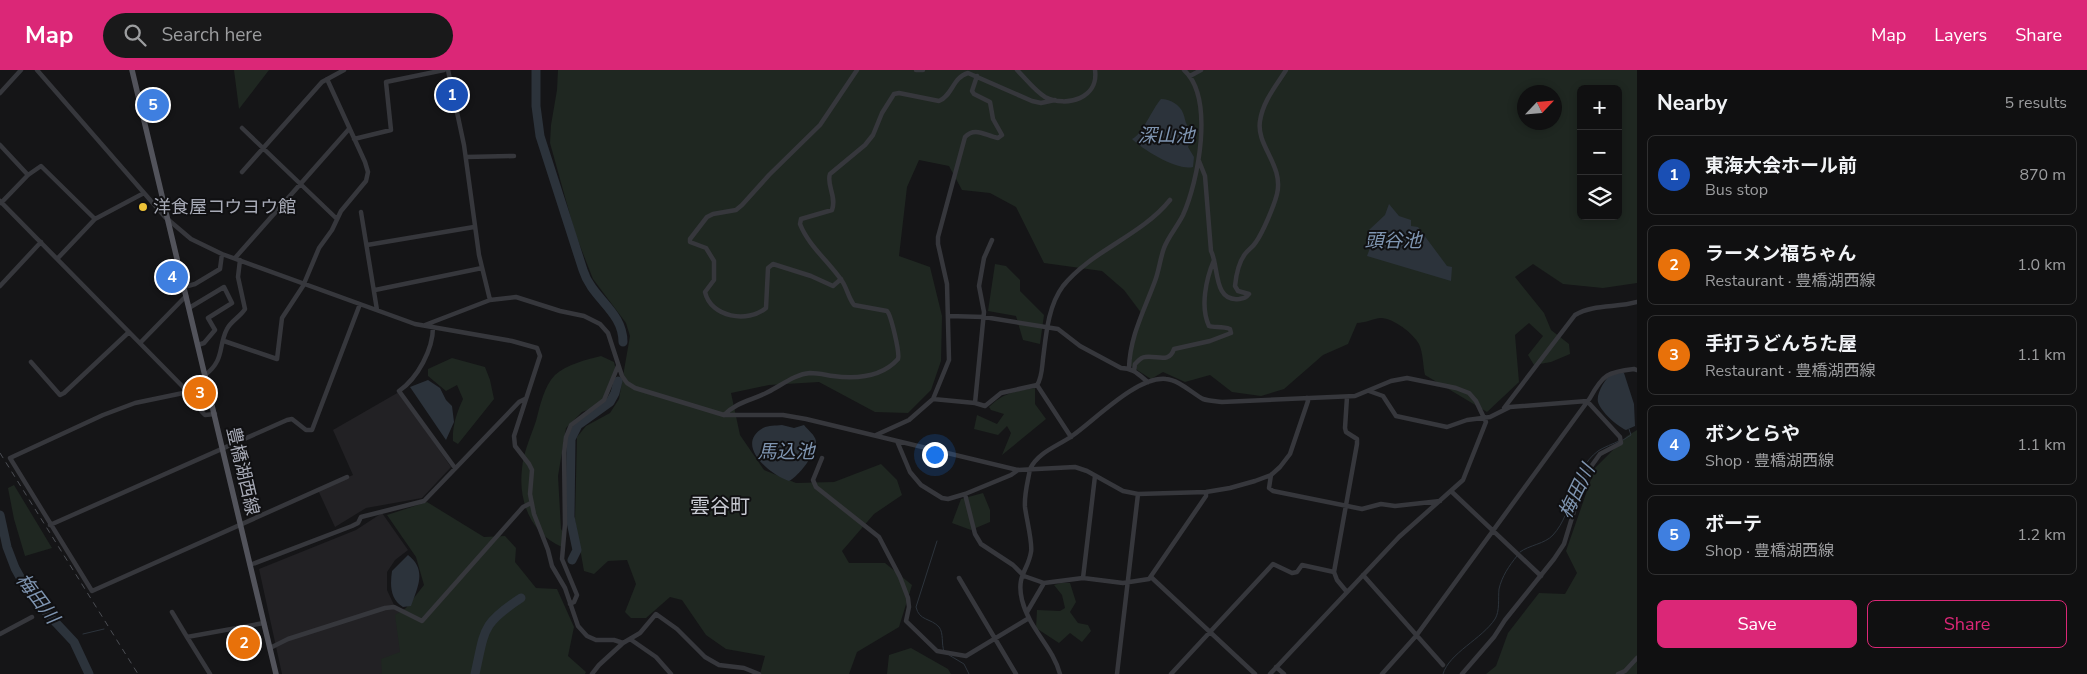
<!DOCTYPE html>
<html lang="en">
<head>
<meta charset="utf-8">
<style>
  :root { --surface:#101011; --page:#19191a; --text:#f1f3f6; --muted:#9c9d9f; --line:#303031; --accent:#db2777 }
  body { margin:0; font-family:"Nunito Sans","Noto Sans JP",sans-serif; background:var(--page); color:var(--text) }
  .controls { position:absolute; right:15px; top:15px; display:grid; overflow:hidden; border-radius:8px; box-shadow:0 2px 8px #0003 }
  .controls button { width:45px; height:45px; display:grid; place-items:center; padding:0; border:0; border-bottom:1px solid var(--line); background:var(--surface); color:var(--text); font:25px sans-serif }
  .compass { position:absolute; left:1517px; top:15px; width:45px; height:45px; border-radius:50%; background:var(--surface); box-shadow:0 2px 8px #0003; rotate:64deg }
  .you { position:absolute; left:934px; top:384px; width:18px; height:18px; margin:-12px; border:4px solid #fff; border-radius:50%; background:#1a73e8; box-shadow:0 0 0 8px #1a73e833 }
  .badge { display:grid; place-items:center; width:32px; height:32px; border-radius:50%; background:var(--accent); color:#fff; font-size:16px; font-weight:700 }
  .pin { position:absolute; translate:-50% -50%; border:2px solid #fff; box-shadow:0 1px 5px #0006 }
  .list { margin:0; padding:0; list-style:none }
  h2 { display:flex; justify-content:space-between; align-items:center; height:65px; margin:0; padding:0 20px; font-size:21px }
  h2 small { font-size:16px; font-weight:400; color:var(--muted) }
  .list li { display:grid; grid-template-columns:32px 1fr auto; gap:15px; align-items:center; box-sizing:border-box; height:80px; margin:0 10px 10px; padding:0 10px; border:1px solid var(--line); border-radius:8px }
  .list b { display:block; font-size:19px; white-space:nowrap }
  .list p { margin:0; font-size:16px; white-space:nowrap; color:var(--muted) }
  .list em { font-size:16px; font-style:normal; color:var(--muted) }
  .actions { display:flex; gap:10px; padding:15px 20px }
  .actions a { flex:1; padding:11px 0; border:1px solid var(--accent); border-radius:8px; text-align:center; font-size:18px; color:var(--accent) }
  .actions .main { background:var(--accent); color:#fff }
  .icon { flex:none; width:28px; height:28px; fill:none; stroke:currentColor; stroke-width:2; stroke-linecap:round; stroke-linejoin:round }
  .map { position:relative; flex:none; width:1637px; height:604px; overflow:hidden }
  header { display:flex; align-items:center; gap:30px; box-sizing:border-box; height:70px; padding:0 25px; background:var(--accent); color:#fff }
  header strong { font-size:24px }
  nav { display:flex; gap:28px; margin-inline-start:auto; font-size:18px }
  .search { width:350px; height:45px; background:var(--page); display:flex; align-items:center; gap:12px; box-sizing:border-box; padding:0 18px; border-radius:28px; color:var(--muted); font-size:19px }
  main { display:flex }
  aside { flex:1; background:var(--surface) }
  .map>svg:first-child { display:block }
</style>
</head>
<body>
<header>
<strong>Map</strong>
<div class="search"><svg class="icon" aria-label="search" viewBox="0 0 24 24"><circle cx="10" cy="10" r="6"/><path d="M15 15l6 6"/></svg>Search here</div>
<nav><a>Map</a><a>Layers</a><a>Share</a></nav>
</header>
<main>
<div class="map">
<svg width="1637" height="604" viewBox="0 0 1637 604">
  <rect width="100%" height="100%" fill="#151517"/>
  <path fill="#222124" d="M399 322 451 397 422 428 366 438 335 457 318 420 353 405 333 360Z
    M382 443 408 480 395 490 387 502V520L394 535 408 544 401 586 386 604H282L259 499 356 460Z"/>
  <path fill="#1f2721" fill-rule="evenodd" d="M234 0H269L239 39Z
    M558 0H1637V213L1603 218 1563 214 1533 194 1515 207 1544 243 1551 260 1569 274 1570 284 1551 292 1534 295 1528 285 1543 266 1529 253 1515 265 1519 312 1487 342 1425 305C1423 296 1423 282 1419 274 1413 263 1392 247 1380 248 1372 249 1365 253 1357 253L1348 274 1323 285 1284 319 1261 326 1232 322 1210 305 1185 312 1163 302 1151 309 1131 296 1128 287 1142 244 1124 220 1102 201 1044 193 1016 137 990 123 962 120 949 96 919 90 907 117 899 186 930 197 942 246 941 291 931 320 908 343 875 342 819 312 769 315 731 323 740 365 764 400 796 413 834 412 881 394 897 410 902 425 874 444 842 481 849 493H885L912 515 899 557 857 582 849 604H760L765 586 726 579 706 565 682 530 670 527 646 548H631L625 542 636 514 627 490 608 491 594 504 584 501 575 450 577 367 586 356 610 343 619 329 630 266 626 253 593 209 575 163 550 73 551 55 557 20ZM1581 19H1618V146H1581ZM1524 22H1554V52H1524Z
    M995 194 1006 196 1020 210V221L1044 245 1040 274 1023 270 1016 246 988 241Z
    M601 286 614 292 617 304 604 334 582 342 566 358 558 406 561 459 565 466 562 477C531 464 518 431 522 399 523 383 531 366 536 351 540 336 544 316 555 305 567 294 586 290 601 286Z
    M452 288 485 297 490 310 494 329 458 374 453 371C452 356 457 342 463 329L457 315 446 321 428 306V299Z
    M1035 318V334L1046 349 1002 385 1011 363 1007 356 998 365 974 359 977 345 997 354 1004 344 991 340 989 337C1003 323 1016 321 1035 318Z
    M1637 360V604H1486L1496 596 1508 563 1539 523 1565 524 1577 503 1566 481 1595 398 1627 366Z
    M14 415 52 478 25 486 14 449 8 418Z
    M983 423 990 440V452L971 460 952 453 961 429Z
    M427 432 484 467 505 466 516 478 515 492 536 518 557 519 574 557 568 586 586 602 585 604H379L382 603 381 589 400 582 395 545 406 538 424 515 416 487 387 445Z
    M1061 513H1070L1076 532 1070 542 1078 553 1088 555 1091 561 1082 572 1070 563 1059 573 1036 558 1037 540 1060 541 1065 538 1062 525 1054 515Z
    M911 578 948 599 951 604H887L889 585Z"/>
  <path fill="#2c333b" d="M1161 29C1170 29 1180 35 1183 43 1185 47 1185 52 1187 55 1191 62 1192 69 1188 77L1194 87 1193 97C1178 101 1143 80 1132 69 1142 65 1152 39 1161 29Z
    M1389 134 1399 146 1411 150V156L1418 157 1447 196 1452 197 1451 211 1367 186 1370 178 1369 160 1385 145Z
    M1624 303 1634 334 1635 356 1626 360C1617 356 1601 342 1598 332 1596 324 1605 308 1612 304 1615 303 1621 303 1624 303Z
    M428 310 440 318 446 330 452 336 454 352 446 370 410 317Z
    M782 355 794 358 804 355C808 360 815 365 816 371 817 383 799 406 789 411 770 405 734 375 763 358 769 355 775 356 782 355Z
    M408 485C427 500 418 516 411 536L403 537C390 529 390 515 392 501Z"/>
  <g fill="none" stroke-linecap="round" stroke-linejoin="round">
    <path stroke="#2c333b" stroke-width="1" d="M1623 370 1631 365 1629 359
      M937 471 916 537C919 551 931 548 939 557 944 563 941 574 944 581
      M1520 482C1529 475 1545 474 1553 465 1575 441 1571 401 1598 381 1604 377 1613 374 1619 371
      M83 564 104 559
      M949 585 964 594 969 604
      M1443 604C1449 583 1482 569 1495 549 1500 541 1498 529 1499 519 1502 506 1509 496 1517 486"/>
    <path stroke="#2c333b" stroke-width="9" d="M536 0V36L540 66 583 200C592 229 623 241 623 272
      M0 445 7 477 15 498 30 525 74 572 89 604
      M572 490 577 480 570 447 571 369 578 355 610 332 615 323 618 311
      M475 604C485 560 481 554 521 528"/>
    <path stroke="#36373c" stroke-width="4.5" d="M37 0 165 147 191 169 222 184 415 254 512 271 537 278 540 286 514 366 515 376 529 394 532 400 530 424 534 444 548 480 552 496 565 518 578 556 587 566 596 570H614L623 573
      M448 0 464 75 479 185 490 230
      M916 0H923
      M1017 0C1026 9 1035 21 1045 27 1067 38 1099 28 1095 0
      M1190 6 1201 0
      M0 23 21 0
      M242 58 337 149
      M354 69 391 60 386 12 444 0
      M0 75 28 105
      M466 87 514 86
      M1199 91 1205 106 1211 181C1219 196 1213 232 1239 229 1244 228 1246 228 1249 224L1238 221 1235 216C1236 206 1239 192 1245 184 1248 180 1253 177 1256 172 1263 162 1274 136 1277 124 1284 95 1256 76 1260 51 1263 31 1276 16 1286 0
      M242 102 322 12 344 0
      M0 131 188 322 202 342 205 345 215 344
      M1 133 28 105 41 96 95 149
      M361 142 377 240
      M367 175 474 157
      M58 188 95 149 144 123
      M235 188 349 59
      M841 209 833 216 811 206 773 194 768 198 766 238C748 253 711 248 705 222L714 210V191L706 178 690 172V169L707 147 713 144 736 140 742 135 769 105 820 55 857 0
      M0 216 41 172
      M184 217 195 214 220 199 222 184
      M375 220 482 198
      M189 238 224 217 232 233 208 248 215 260 204 273 198 275
      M949 246 984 247 1058 259 1080 276 1121 298C1133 298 1139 305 1148 312
      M425 255 490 230 516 227 560 241 584 246 600 254 608 263 622 306 627 313 635 318 724 345H783L806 349 1018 400 1075 397 1087 401 1123 421 1138 424 1206 422 1230 418 1255 411 1271 405 1280 397 1290 384 1308 331 1307 328
      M433 257C433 279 418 308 399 321L455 398
      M224 271 277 289 282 248 303 216 319 178 332 160 341 141 366 111 368 102 365 92 327 9
      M140 273 186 226
      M31 292 60 325 64 323 129 262
      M1129 298C1130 266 1144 241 1155 211 1159 201 1160 189 1164 178 1168 167 1177 157 1183 145 1198 112 1215 28 1184 0
      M1134 301 1135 294C1138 291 1141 287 1145 287 1157 285 1169 294 1174 279L1210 271 1231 263 1230 259C1222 256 1214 258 1209 256 1200 237 1206 209 1214 190
      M205 305C225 290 218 276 227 259 231 251 240 247 245 239L238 207 240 190
      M1037 315 1071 367
      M1369 321 1383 326 1396 346 1447 357 1467 350 1490 347 1510 337 1587 331 1620 367 1621 373 1600 384 1585 405 1564 474 1554 489 1505 550 1494 567 1462 604
      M188 322 135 333 103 345 10 388 92 521 347 407
      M1347 327 1345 358 1346 362 1357 369V374L1334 502 1337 510 1347 522
      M933 329 975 333 985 336 1001 323 1037 315C1042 308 1042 297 1043 289 1046 265 1048 236 1063 216 1092 180 1141 166 1170 130
      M975 333 984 242 979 216 984 188 992 170
      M1504 338 1575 245C1593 234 1617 238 1637 232
      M724 345C736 332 753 330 768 322 782 315 795 304 810 303 818 303 826 305 833 306 856 309 882 307 898 289 900 283 891 245 887 241L854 235C848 227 847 218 842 211 829 192 808 175 800 154L801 149 832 140C837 126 826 115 830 104L865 75 873 65 882 43 894 24 899 23 939 31C952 26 953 7 968 3L1032 31 1041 33 1055 30
      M876 365 909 350 933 329 949 290 947 214 938 174V167L965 67C975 56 986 66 998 68L1002 65 993 49 990 32 974 24 972 21 977 6
      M897 371 910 402 921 415 942 428 948 429 965 424 1011 405 1018 400
      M822 388 813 410 816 417 879 467 900 507 908 528 909 537 906 551 937 581 966 586 1029 548
      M1271 405 1269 418 1273 421 1362 439 1381 434 1395 436 1440 431
      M1452 422 1541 506
      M965 424 975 464 981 474 1013 495 1024 506 1044 513 1083 508 1123 513 1149 509 1206 426V422
      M50 455 287 350 292 349 306 360H312L360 234
      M250 495 352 456 358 453 361 447 424 431 519 332 525 329
      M1363 505 1443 595
      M1151 507 1255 604
      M959 508 1016 604
      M1083 508 1095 406
      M570 534 574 532 577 525 562 489 565 454 564 383 566 367 571 355 604 330 618 296
      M172 542 187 567
      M1027 542 1044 513
      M0 564 32 547
      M630 569 656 587 671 604
      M270 578 288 569 385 538 394 537 422 551 523 437 531 433
      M1276 597 1284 604
      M210 604 187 567 264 553
      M592 604 599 595 623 573 640 563 656 544 677 559 705 587 719 595 744 598 759 604
      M1060 604C1053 577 1029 559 1022 530 1016 505 1028 501 1031 482 1033 474 1026 447 1025 437 1024 424 1028 411 1030 399 1038 382 1058 376 1072 366 1095 350 1137 306 1166 309 1179 310 1192 323 1203 329 1209 331 1216 331 1222 332L1355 326 1391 311 1407 308 1456 318 1469 323 1476 331 1486 352 1463 410 1399 467 1270 604
      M1117 604 1138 424
      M1171 604 1273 494 1292 503 1297 502 1302 495 1334 502
      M1382 604 1416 566 1590 328C1603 304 1608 302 1634 299L1637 300
      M1618 604 1625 601 1637 588"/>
    <path stroke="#52535b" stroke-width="5.5" d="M132 0 276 604"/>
    <path stroke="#4b4d53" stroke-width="1" stroke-dasharray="6 5" stroke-linecap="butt" d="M0 383 138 604"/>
  </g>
  <circle fill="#edc237" stroke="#101012" stroke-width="2" cx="143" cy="137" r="5"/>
  <g text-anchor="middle" stroke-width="4" stroke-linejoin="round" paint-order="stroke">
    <g font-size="18" fill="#a8abb7" stroke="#101012" text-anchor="start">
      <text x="153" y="143">洋食屋コウヨウ館</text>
    </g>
    <g font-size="18" fill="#a8abb7" stroke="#101012">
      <text transform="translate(243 401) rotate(77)" y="6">豊橋湖西線</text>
    </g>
    <g font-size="19" font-style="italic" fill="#7f95b1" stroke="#101012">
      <text x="1166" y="72">深山池</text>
      <text x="1393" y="177">頭谷池</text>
      <text x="786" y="388">馬込池</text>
      <text transform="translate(1576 421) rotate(-64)" y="7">梅田川</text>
      <text transform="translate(38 528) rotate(53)" y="7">梅田川</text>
    </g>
    <g font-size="20" fill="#c8cad3" stroke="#101012">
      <text x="720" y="443">雲谷町</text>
    </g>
  </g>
</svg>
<div class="controls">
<button>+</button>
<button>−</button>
<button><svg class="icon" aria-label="layers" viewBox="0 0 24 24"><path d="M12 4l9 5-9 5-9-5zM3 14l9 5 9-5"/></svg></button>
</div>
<svg class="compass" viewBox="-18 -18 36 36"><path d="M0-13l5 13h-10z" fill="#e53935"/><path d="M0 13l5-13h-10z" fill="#9c9d9f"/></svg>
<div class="you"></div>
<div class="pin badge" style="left:452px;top:25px;background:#1a4fb4">1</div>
<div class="pin badge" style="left:244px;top:573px;background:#e8710a">2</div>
<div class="pin badge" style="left:200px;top:323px;background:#e8710a">3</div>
<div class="pin badge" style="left:172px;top:207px;background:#3f7fe0">4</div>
<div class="pin badge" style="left:153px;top:35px;background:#3f7fe0">5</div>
</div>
<aside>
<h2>Nearby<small>5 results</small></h2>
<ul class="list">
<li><span class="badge" style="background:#1a4fb4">1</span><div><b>東海大会ホール前</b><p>Bus stop</p></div><em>870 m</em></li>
<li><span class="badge" style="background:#e8710a">2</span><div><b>ラーメン福ちゃん</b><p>Restaurant · 豊橋湖西線</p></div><em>1.0 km</em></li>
<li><span class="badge" style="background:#e8710a">3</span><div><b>手打うどんちた屋</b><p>Restaurant · 豊橋湖西線</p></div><em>1.1 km</em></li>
<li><span class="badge" style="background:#3f7fe0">4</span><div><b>ボンとらや</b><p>Shop · 豊橋湖西線</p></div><em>1.1 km</em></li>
<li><span class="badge" style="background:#3f7fe0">5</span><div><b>ボーテ</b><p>Shop · 豊橋湖西線</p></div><em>1.2 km</em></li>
</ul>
<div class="actions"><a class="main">Save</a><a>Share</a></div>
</aside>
</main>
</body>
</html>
